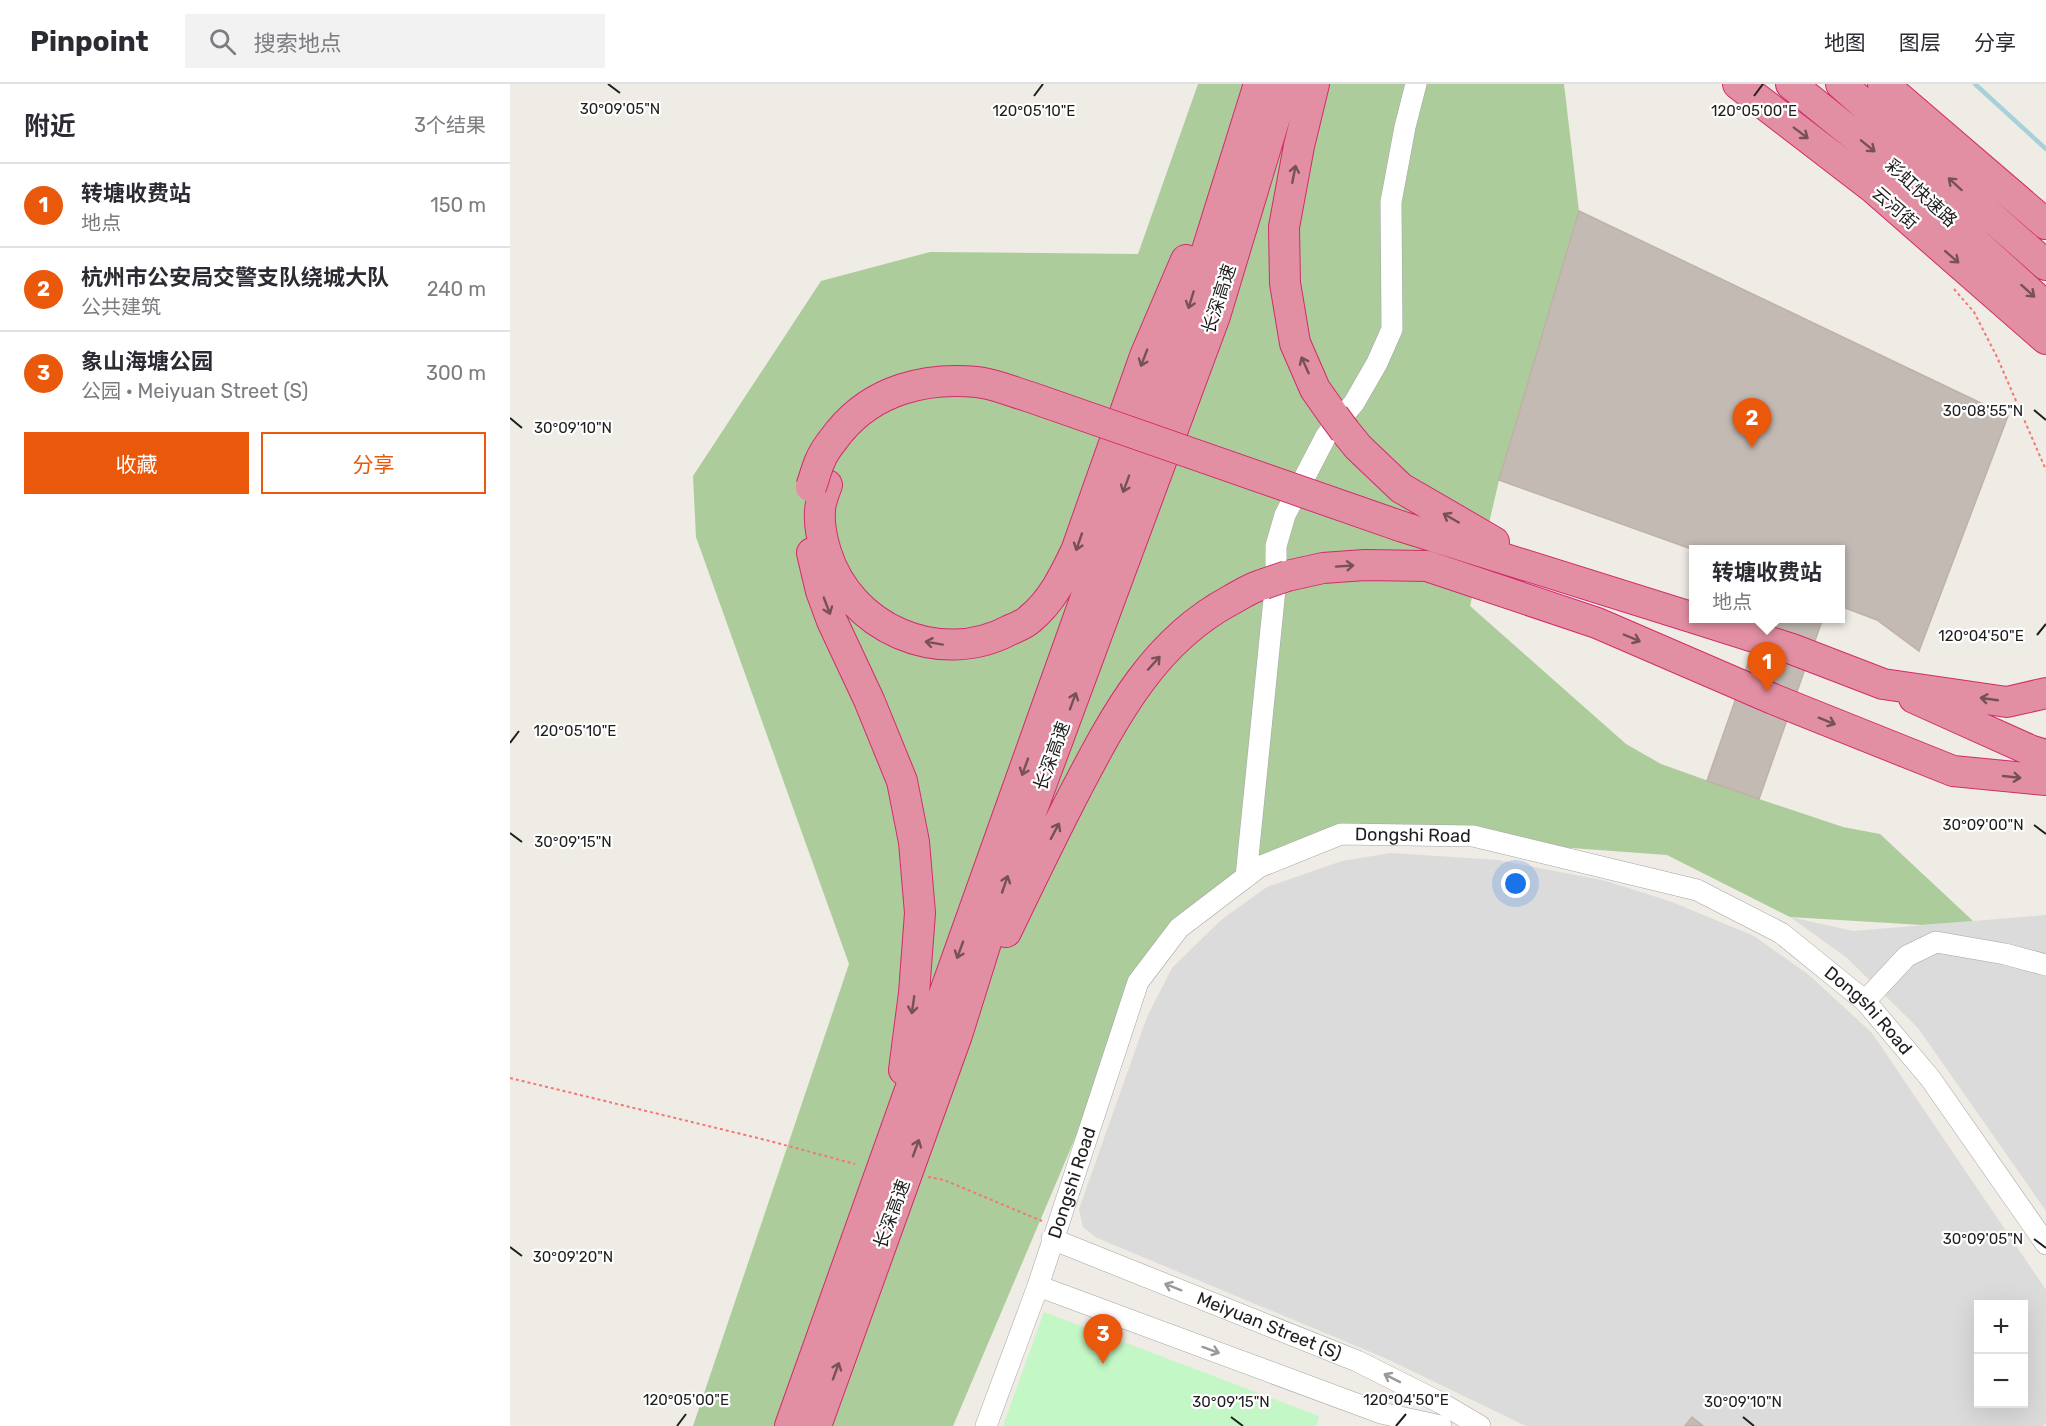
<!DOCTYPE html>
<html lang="zh">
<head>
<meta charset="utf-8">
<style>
  :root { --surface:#fff; --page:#f2f2f3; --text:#2b2b33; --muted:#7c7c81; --line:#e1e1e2; --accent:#ea580c }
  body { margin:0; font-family:Rubik,"Noto Sans SC",sans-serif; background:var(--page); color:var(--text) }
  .controls { position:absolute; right:18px; bottom:18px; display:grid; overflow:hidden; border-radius:0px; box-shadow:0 6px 24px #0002 }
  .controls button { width:54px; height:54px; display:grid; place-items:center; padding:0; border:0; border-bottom:2px solid var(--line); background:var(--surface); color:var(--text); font:30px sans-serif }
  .you { position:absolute; left:1006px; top:800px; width:21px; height:21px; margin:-15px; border:4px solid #fff; border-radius:50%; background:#1a73e8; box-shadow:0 0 0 9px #1a73e833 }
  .badge { display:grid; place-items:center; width:39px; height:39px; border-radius:50%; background:var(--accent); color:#fff; font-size:20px; font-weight:700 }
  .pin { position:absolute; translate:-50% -50px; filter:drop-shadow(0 2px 3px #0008) }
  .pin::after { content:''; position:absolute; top:32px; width:21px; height:18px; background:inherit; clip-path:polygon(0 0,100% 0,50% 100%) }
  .popup { position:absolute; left:1179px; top:461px; width:156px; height:78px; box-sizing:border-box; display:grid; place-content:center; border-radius:0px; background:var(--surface); filter:drop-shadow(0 2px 4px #0005); font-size:20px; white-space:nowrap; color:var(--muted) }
  .popup b { font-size:22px; color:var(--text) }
  .popup::after { content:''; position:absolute; left:50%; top:100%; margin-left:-12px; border:12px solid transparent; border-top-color:var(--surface) }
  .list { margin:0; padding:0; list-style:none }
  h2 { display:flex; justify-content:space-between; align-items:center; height:78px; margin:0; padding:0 24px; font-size:26px }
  h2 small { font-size:20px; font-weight:400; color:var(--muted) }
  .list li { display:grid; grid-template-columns:39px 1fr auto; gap:18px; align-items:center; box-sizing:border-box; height:84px; padding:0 24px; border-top:2px solid var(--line) }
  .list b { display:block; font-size:22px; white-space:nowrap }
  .list p { margin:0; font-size:20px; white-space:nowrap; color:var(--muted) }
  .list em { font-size:20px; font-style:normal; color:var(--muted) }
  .actions { display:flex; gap:12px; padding:18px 24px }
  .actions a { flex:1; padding:14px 0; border:2px solid var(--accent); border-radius:0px; text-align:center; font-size:21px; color:var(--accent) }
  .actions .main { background:var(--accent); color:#fff }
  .icon { flex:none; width:33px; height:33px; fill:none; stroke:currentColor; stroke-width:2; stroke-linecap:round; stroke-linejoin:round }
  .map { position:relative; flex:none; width:1536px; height:1342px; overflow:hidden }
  header { display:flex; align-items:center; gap:36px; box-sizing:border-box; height:84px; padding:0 30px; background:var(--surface); border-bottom:2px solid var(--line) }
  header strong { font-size:28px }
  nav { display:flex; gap:33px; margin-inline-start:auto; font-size:21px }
  .search { width:420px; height:54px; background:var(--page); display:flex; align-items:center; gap:15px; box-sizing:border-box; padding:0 21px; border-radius:0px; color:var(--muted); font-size:22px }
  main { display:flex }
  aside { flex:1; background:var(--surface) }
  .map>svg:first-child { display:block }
</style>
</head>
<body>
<header>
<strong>Pinpoint</strong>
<div class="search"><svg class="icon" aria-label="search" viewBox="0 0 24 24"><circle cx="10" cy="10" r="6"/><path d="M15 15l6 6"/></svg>搜索地点</div>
<nav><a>地图</a><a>图层</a><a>分享</a></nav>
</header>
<main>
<aside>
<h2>附近<small>3个结果</small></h2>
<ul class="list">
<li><span class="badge">1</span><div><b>转塘收费站</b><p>地点</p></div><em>150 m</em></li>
<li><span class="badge">2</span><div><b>杭州市公安局交警支队绕城大队</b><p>公共建筑</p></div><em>240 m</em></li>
<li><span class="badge">3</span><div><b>象山海塘公园</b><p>公园 · Meiyuan Street (S)</p></div><em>300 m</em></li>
</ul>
<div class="actions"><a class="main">收藏</a><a>分享</a></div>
</aside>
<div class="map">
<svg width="1536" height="1342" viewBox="0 0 1536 1342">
  <rect width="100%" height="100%" fill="#efebe5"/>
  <path fill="#dcdbdb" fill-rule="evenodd" d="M881 769 988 776 1096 797 1162 818 1244 852 1299 891 1362 949 1536 1206V1339L1533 1342H1016L875 1274 587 1154 573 1143 569 1125 637 933 662 884 711 836 757 803 832 777ZM1468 1220H1514V1320H1468Z
    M1536 831V1127L1408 944 1336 873 1280 833 1343 847Z"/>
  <path fill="#accc9b" d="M688 0H1054L1069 127 989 396 960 522 1116 660 1151 680 1249 715 1333 743 1370 750 1463 837 1412 841 1280 833 1157 771 992 759 831 750 736 793 669 844 619 927 443 1342H183L339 880 186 453 183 392 311 197 420 168 628 170Z"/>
  <path fill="#c3f7c5" d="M534 1228 809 1332 806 1342H493Z"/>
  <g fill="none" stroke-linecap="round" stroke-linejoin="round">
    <path stroke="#a7d1da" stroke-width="4.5" d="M1465 0 1536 65"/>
  </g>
  <path fill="#c3bab4" stroke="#c0b1a7" stroke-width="1.5" d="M1069 127 1498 332 1409 567 1367 536 1330 522V466H1184L989 396Z
    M1254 534H1313L1249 715 1197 697Z
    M1182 1333 1193 1342H1175Z"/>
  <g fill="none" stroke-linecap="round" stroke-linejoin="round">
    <g stroke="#a5a5a5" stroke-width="22">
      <g id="minor">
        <path d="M736 793 766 495V462L775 431 816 352 844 319 867 279 882 245 881 118 895 43 906 0"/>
        <path d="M1355 917 1397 872 1426 858 1495 870 1536 881"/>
        <path id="s1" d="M542 1155 847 1277 931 1319 970 1342"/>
        <path d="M528 1202 871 1329 931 1342"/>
        <path id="s2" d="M476 1342 528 1202 628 898 669 844 749 783 831 750 963 752 1187 806 1271 849 1355 917 1420 994 1536 1160"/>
      </g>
    </g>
    <g stroke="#d32b6c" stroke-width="32">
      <path id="highway" d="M804 0 789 62 774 143 775 199 785 259 805 305 824 332
        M1228 0 1362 103 1536 255
        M1281 0 1370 72 1536 223
        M1331 0 1536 181
        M1373 0 1536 140
        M835 347 848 363 891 404 984 458
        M317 401C314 409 310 419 310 427 309 440 312 455 316 468 339 544 429 584 500 546 507 543 515 540 520 535 542 517 554 492 566 467L635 272 676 176
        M890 442 1184 534
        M302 469 311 507 322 537 359 616 392 697 404 758 410 829 404 909 394 986
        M777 492 813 484 855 481 917 482 1087 539 1263 615 1443 687 1536 696
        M1184 534 1282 565 1373 600 1497 618 1536 609
        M1404 614 1522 667 1536 671
        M496 848C519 800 542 752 567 704 606 630 644 557 721 516 732 510 742 503 754 500
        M280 1342 678 227 749 0
        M306 1342 447 951 494 801 705 232 775 0"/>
    </g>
    <path stroke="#f47870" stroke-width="2" stroke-dasharray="3 3" stroke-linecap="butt" d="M1444 205 1464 228 1487 273 1536 386
      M0 994 256 1056 345 1080
      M418 1093 434 1096 532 1137"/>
    <use href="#minor" stroke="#fff" stroke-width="21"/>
    <use href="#highway" stroke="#e38fa3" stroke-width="30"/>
    <g stroke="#d32b6c" stroke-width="32" stroke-linecap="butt">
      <path id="highway-bridge" d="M824 332 835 347
        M301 403C304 395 306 386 310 377 314 366 323 356 330 347 364 306 415 293 467 298 485 300 503 308 520 313L890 442
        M754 500 777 492"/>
    </g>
    <use href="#highway-bridge" stroke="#e38fa3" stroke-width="30"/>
  </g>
  <defs><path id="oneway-shaft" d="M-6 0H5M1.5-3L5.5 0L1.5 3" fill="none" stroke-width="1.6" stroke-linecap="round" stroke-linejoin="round" transform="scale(1.5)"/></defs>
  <g stroke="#77515a">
    <use href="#oneway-shaft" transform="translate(1291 49) rotate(37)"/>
    <use href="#oneway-shaft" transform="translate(1358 62) rotate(39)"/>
    <use href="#oneway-shaft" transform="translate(784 90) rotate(-79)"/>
    <use href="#oneway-shaft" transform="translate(1445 100) rotate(-138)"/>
    <use href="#oneway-shaft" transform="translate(1442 173) rotate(41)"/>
    <use href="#oneway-shaft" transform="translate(1518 207) rotate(42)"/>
    <use href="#oneway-shaft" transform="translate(681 216) rotate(107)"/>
    <use href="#oneway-shaft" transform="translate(634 274) rotate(111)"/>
    <use href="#oneway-shaft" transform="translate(795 281) rotate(-114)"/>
    <use href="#oneway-shaft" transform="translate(616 400) rotate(110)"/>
    <use href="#oneway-shaft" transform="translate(941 434) rotate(-150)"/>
    <use href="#oneway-shaft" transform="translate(569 458) rotate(109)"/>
    <use href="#oneway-shaft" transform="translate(835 482) rotate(-4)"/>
    <use href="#oneway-shaft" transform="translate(317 522) rotate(69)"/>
    <use href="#oneway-shaft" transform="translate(1122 554) rotate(23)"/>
    <use href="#oneway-shaft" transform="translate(424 559) rotate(-170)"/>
    <use href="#oneway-shaft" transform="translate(644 579) rotate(-48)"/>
    <use href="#oneway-shaft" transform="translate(1479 615) rotate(-172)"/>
    <use href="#oneway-shaft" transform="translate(563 617) rotate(-70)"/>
    <use href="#oneway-shaft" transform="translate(1317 637) rotate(22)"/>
    <use href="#oneway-shaft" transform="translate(515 683) rotate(110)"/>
    <use href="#oneway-shaft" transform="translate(1502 693) rotate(6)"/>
    <use href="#oneway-shaft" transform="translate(545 747) rotate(-62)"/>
    <use href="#oneway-shaft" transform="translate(495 800) rotate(-71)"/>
    <use href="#oneway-shaft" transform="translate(450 866) rotate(110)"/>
    <use href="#oneway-shaft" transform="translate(403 921) rotate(98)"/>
    <use href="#oneway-shaft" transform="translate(406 1064) rotate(-70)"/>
    <use href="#oneway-shaft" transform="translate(326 1287) rotate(-70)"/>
  </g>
  <g stroke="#9a9a9a">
    <use href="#oneway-shaft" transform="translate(663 1203) rotate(-158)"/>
    <use href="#oneway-shaft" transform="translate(701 1266) rotate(20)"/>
    <use href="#oneway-shaft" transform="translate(882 1294) rotate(-153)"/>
  </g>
  <path fill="none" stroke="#1e1e1e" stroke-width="2" d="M98 0 110 9M524 12 533 0M1244 12 1253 0M1524 326 1536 336M0 334 12 344M1527 551 1536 540M0 659 9 647M1524 741 1536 750M0 749 12 758M1524 1155 1536 1164M0 1163 12 1172M721 1333 733 1342M1233 1333 1244 1342M167 1342 176 1330M886 1342 896 1330"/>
  <g text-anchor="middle" stroke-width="4.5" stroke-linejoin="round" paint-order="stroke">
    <g font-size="18" fill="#1e1e1e" stroke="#fff">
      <text transform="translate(1411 109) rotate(43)" y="6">彩虹快速路</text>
      <text transform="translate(1385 124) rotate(41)" y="6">云河街</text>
      <text transform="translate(709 215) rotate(-72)" y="6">长深高速</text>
      <text transform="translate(542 672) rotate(-70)" y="6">长深高速</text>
      <text dy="6" stroke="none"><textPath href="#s2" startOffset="798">Dongshi Road</textPath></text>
      <text dy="6" stroke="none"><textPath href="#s2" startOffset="1300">Dongshi Road</textPath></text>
      <text dy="6" stroke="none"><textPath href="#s2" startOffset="258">Dongshi Road</textPath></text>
      <text transform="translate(382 1130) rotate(-70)" y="6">长深高速</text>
      <text dy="6" stroke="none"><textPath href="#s1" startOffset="234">Meiyuan Street (S)</textPath></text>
    </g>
  </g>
  <g font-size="15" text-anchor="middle" fill="#1e1e1e" stroke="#fff" stroke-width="4.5" stroke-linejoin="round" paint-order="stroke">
    <text x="110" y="30">30°09'05"N</text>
    <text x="524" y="32">120°05'10"E</text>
    <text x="1244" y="32">120°05'00"E</text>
    <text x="1473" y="332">30°08'55"N</text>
    <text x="63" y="349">30°09'10"N</text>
    <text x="1471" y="557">120°04'50"E</text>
    <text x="65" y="652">120°05'10"E</text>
    <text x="1473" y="746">30°09'00"N</text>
    <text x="63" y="763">30°09'15"N</text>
    <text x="1473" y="1160">30°09'05"N</text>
    <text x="63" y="1178">30°09'20"N</text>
    <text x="176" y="1321">120°05'00"E</text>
    <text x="896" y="1321">120°04'50"E</text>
    <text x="721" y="1323">30°09'15"N</text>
    <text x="1233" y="1323">30°09'10"N</text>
  </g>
</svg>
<div class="controls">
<button>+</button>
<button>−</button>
</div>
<div class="you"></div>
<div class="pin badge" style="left:1257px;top:608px">1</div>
<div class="popup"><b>转塘收费站</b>地点</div>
<div class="pin badge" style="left:1242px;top:364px">2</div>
<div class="pin badge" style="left:593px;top:1280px">3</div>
</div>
</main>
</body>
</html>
